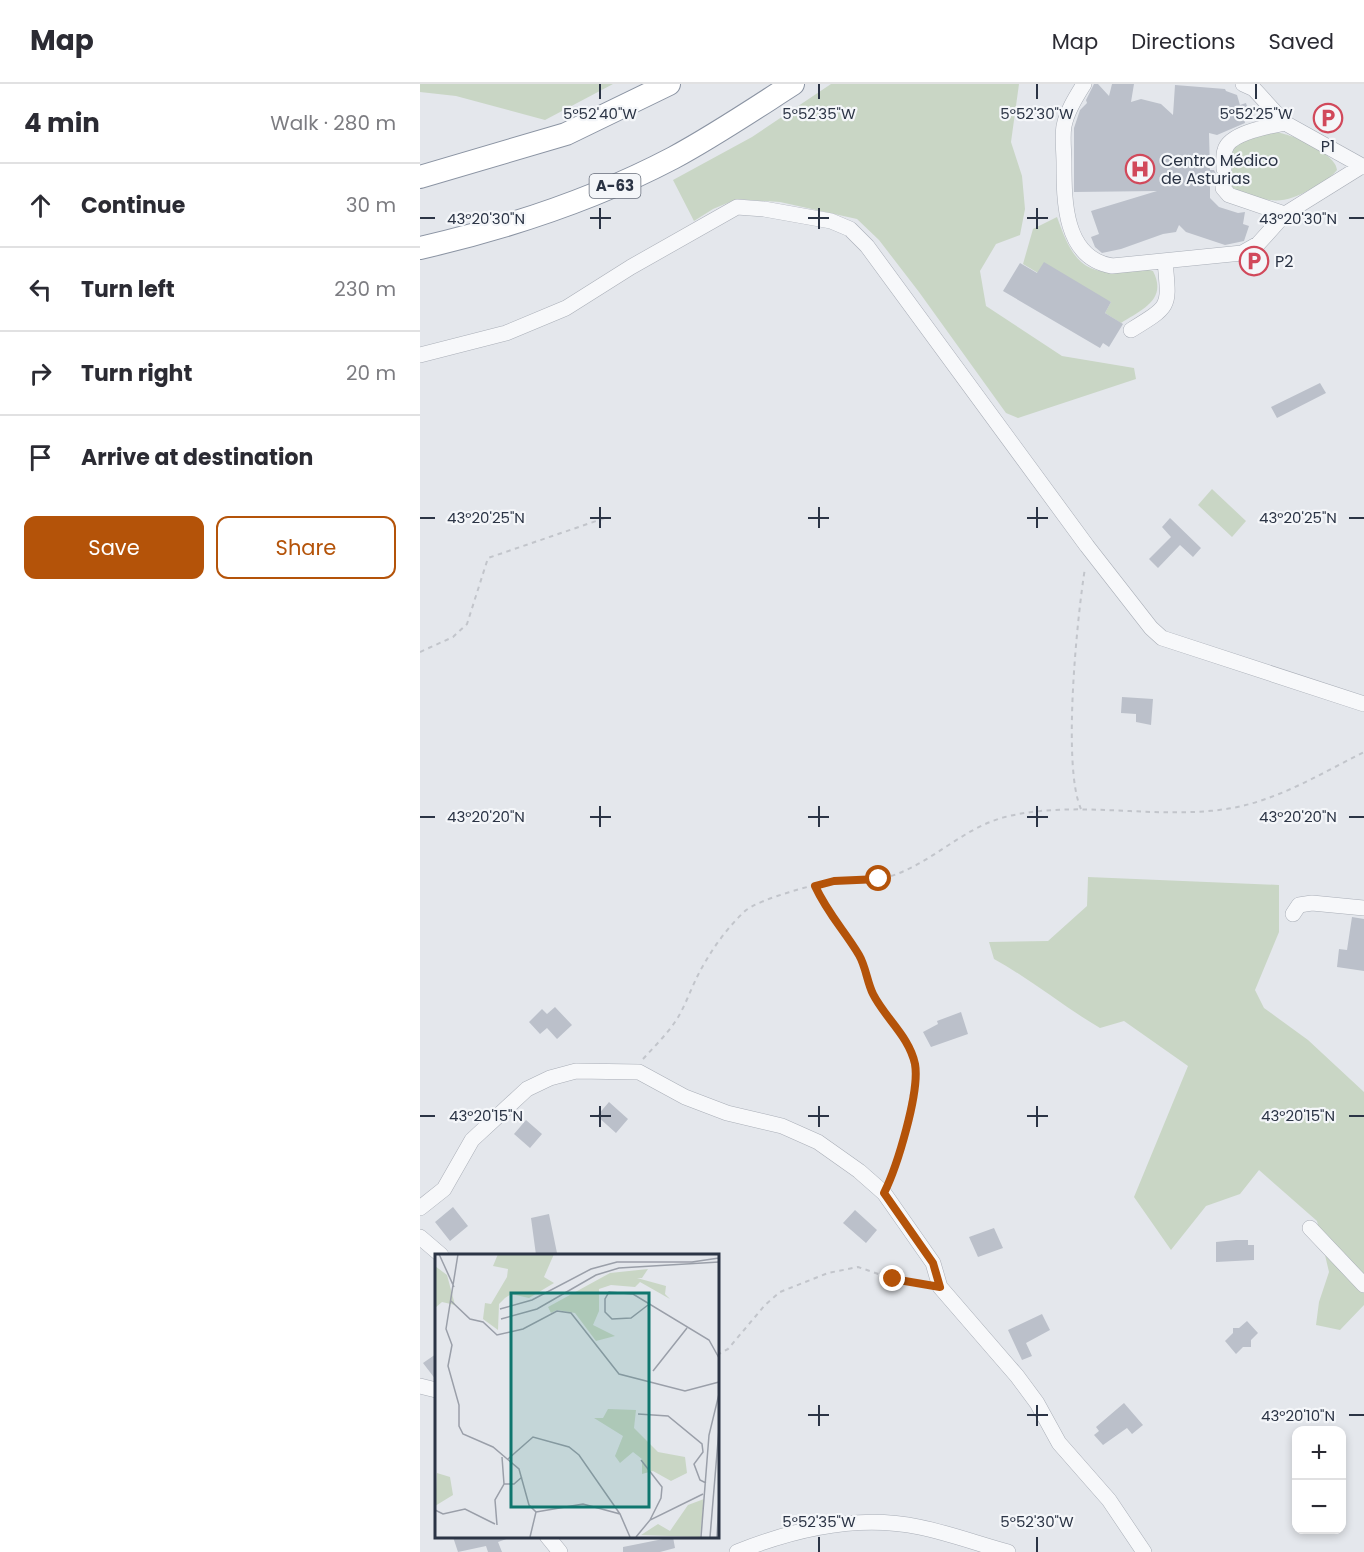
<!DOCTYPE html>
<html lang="en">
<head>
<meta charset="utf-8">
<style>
  :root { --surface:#fff; --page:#f7f7f7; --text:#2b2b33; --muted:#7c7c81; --line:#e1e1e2; --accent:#b45309 }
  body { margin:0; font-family:Poppins,sans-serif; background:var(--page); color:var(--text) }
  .controls { position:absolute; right:18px; bottom:18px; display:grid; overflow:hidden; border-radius:12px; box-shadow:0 3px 9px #0003 }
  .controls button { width:54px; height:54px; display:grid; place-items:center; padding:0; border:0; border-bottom:2px solid var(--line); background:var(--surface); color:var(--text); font:30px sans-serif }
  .stop { position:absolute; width:18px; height:18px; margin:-14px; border:4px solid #b45309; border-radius:50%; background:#fff }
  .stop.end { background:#b45309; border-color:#fff; box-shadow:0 2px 6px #0008 }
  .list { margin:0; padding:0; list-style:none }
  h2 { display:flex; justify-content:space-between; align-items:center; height:78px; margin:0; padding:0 24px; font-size:26px }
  h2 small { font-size:20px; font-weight:400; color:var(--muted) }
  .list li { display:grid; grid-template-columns:39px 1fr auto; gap:18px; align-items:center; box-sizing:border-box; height:84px; padding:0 24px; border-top:2px solid var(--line) }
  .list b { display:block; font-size:22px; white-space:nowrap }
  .list em { font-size:20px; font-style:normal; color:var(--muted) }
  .actions { display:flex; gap:12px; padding:18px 24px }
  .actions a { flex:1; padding:14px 0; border:2px solid var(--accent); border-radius:12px; text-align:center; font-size:21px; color:var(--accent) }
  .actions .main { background:var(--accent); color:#fff }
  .icon { flex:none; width:33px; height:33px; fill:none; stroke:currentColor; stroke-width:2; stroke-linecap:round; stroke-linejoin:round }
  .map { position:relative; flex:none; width:944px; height:1468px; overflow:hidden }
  header { display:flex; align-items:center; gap:36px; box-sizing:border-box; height:84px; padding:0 30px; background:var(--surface); border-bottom:2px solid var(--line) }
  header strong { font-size:28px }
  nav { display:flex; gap:33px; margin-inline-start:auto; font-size:21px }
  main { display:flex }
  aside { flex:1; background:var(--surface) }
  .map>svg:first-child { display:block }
</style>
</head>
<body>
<header>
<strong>Map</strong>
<nav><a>Map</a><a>Directions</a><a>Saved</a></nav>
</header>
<main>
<aside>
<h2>4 min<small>Walk · 280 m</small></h2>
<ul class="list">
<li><svg class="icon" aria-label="ahead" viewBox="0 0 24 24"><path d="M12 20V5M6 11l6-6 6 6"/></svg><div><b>Continue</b></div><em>30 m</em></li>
<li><svg class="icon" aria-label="left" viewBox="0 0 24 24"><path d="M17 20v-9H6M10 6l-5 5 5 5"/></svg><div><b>Turn left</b></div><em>230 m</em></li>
<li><svg class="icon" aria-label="right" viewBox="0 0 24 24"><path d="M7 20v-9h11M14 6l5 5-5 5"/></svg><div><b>Turn right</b></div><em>20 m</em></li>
<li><svg class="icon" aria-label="arrive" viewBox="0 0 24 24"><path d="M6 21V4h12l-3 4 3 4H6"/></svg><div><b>Arrive at destination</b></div></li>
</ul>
<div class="actions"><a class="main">Save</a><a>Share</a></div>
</aside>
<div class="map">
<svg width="944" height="1468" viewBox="0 0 944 1468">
  <rect width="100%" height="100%" fill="#e4e7ec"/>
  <path fill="#c9d6c5" d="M0 0H193L125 36 36 12 0 8Z
    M411 0H599L591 58 602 92 605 125 600 151 576 160 560 187 566 222 642 272 714 284 716 295 598 334 586 329 499 208 459 156 437 135 360 118 317 115 293 125 274 137 253 96 332 53Z
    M853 48C869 48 917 70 917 86 911 94 902 98 894 103 860 124 847 117 812 105L810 72 817 60Z
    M637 133C651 172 661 192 705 188 714 187 724 184 733 187 748 216 721 226 701 239L685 229 691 218 618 189 603 180 613 145Z
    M792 405 826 437 812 453 778 421Z
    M668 793 859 801V848L835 906 844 924 888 956 944 1008V1221L920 1246 896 1241 899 1218 909 1188 897 1137 839 1086 820 1110 786 1122 751 1166 714 1113 768 982 704 937 680 944C644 923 612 896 574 875L569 858 628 857 667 822Z"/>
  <path fill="#bbc0ca" d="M674 0H678L689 12 692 0H714L711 18 721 15 741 20 753 31 755 1 805 5 806 7 817 11 820 21 826 19 830 32 824 34 825 39 797 51 789 49 790 86H794L796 90 794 96H790V114L799 123 818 129 825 128 823 140 829 142 824 157 805 161 766 148 759 141 756 148 743 150 701 165 682 169 675 163 671 153 679 150 671 127 737 107 654 108V44L660 26 667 19 666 16Z
    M624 178 691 218 685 229 703 240 689 263 683 259 680 264 583 207 600 179 617 189Z
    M900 299 906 309 857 334 851 323Z
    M750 434 781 464 773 473 760 461 738 484 729 475 751 453 742 443Z
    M702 613 733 615 731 641 716 638V630L701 629Z
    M932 833 944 835V887L917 883 919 865 927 866Z
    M135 923 152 941 137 955 127 944 120 950 109 938 122 925 127 930Z
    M541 928 548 950 511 963 503 948 518 940 517 937Z
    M189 1018 208 1035 196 1049 177 1032Z
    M106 1036 122 1050 110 1064 94 1050Z
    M33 1123 48 1142 30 1157 15 1138Z
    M435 1126 457 1146 446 1159 423 1139Z
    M129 1130 137 1169 116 1171 111 1134Z
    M574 1144 583 1164 558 1173 549 1153Z
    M816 1156H828V1161H834V1176L796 1178V1158Z
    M622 1230 630 1246 606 1259 612 1272 602 1276 588 1246Z
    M827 1237 838 1249 831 1256V1263H823L816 1270 805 1257 813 1249V1244H819Z
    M16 1270V1296L3 1279Z
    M704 1319 723 1341 712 1350 707 1344 683 1361 674 1351 679 1347 676 1343Z
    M39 1452H92V1453L78 1458 82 1468H68L66 1462 38 1468 33 1453Z
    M253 1453 255 1464 240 1468H203V1463Z"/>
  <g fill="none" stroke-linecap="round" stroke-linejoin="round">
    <g stroke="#a9aeb7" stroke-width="16">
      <path id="minor" d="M664 0C656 13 647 27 644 42 642 53 644 67 644 79 644 117 644 174 692 182L822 169 838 160 865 130 942 82
        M823 0 834 5 865 39 944 83
        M804 85C804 79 803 71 805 66 809 49 850 42 865 39
        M804 96 803 104 809 111 865 130
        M711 246C752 221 749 223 745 177
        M0 271 86 249 146 224 211 183 317 123 344 125 411 137 430 145 447 162 667 462 731 544 742 554 944 620
        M873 830 879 821 892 819 944 824
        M0 1124 24 1105 52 1056 107 1005 130 994 156 987 219 988 265 1013 307 1029 362 1042 398 1058 439 1087 464 1109 513 1179 520 1203 597 1292 617 1319 639 1359 689 1416 724 1468
        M890 1144 944 1201
        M0 1153 21 1171
        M0 1302 16 1306
        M127 1452 140 1468
        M317 1468C374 1445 438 1430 499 1443 529 1449 558 1460 588 1468"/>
    </g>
    <g stroke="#8b94a3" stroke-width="24">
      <path id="highway" d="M0 93 146 50 249 0
        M0 164C87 144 173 116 253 74 294 52 334 25 373 0"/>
    </g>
    <path stroke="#c2c5cb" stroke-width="2" stroke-dasharray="4.5 4.5" stroke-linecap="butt" d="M0 568 33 553 47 540 68 474 185 434
      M661 725C642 683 657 534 665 484
      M395 802 407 827 440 873 453 910 486 958 495 981 488 1030 475 1086 470 1098
      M223 975C234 963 246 951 255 938 264 925 270 907 277 893 289 869 305 846 325 827 339 815 395 800 414 797 429 795 445 798 460 795 507 785 539 745 585 733 657 715 733 736 806 725 855 718 900 690 944 668
      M297 1271 308 1265 345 1221 360 1208 408 1189 438 1183 473 1195 506 1202"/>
    <use href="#minor" stroke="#f7f8fa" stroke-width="15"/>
    <use href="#highway" stroke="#fff" stroke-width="22"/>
  </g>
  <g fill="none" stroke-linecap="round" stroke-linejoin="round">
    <path stroke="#b45309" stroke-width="8" d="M459 795 414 797 395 802C408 830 424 846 439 871 446 883 447 898 453 910 465 934 489 952 495 980 500 1008 477 1083 464 1109L513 1179 520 1203 473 1195"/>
  </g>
  <path fill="none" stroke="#2b3445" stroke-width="2" d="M180 0V15M399 0V15M617 0V15M836 0V15M180 124V145M399 124V145M617 124V145M0 134H15M170 134H191M388 134H409M607 134H628M929 134H944M180 423V444M399 423V444M617 423V444M0 434H15M170 434H191M388 434H409M607 434H628M929 434H944M180 722V743M399 722V743M617 722V743M0 733H15M170 733H191M388 733H409M607 733H628M929 733H944M180 1022V1043M399 1022V1043M617 1022V1043M0 1032H15M170 1032H191M388 1032H409M607 1032H628M929 1032H944M399 1321V1342M617 1321V1342M388 1331H409M607 1331H628M929 1331H944M399 1453V1468M617 1453V1468"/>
  <defs>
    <g id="parking-ring" transform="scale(1.5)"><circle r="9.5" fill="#f4f6f9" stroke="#d1495b" stroke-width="1.5"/><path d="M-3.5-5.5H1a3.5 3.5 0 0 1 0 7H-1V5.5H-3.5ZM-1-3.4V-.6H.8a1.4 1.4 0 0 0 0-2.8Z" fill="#d1495b"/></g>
    <g id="hospital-ring" transform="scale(1.5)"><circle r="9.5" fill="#f4f6f9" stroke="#d1495b" stroke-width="1.5"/><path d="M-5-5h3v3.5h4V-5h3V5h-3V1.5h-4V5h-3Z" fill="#d1495b"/></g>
  </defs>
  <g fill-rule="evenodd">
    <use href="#parking-ring" x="908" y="34"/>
    <use href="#hospital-ring" x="720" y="85"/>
    <use href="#parking-ring" x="834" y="177"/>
  </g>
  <g text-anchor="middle" stroke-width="4.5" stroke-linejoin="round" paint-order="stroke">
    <rect fill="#f4f6f9" stroke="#676e7b" stroke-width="1.5" x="169.5" y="90" width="51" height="24" rx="4.5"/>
    <g font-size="15" font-weight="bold" fill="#2b3445">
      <text x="195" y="107">A-63</text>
    </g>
    <g font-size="16" fill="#2b3445" stroke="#f4f6f9" text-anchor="start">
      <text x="908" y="68" text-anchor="middle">P1</text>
      <text x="741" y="82">Centro Médico<tspan x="741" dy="18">de Asturias</tspan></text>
      <text x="855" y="183">P2</text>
    </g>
  </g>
  <g transform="translate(15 1170)">
    <rect width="284" height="284" fill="#e4e7ec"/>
    <path d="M63 0H119L109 23 119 29 94 44 76 40 70 44 64 50 63 76 48 65 50 49 56 50 72 23 73 15 58 12ZM0 12 12 21 20 51 7 48 0 54ZM213 15 207 24H202L231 32 230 40 235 45 205 28 200 33 176 31 164 35V57L158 71 180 82 161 87 140 59 122 56 116 59 113 53 175 19ZM173 155 201 156 199 174 223 198 250 203 252 219 236 227 218 217 207 220V205L198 198 185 209 180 202 188 182 159 164H168ZM2 219 15 223 18 241 0 252ZM269 245 265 283 206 281 223 270 235 277 253 251Z" fill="#c9d6c5"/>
    <path fill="none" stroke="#9a9fa9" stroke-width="1.5" d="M4 0 19 33M23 0 11 75 17 91 13 112 24 151V172L28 180 58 193 84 215 94 251 101 258 95 283M16 47 35 65 48 68 62 81 88 75 122 57 136 59 184 120 250 137 284 128M213 51 196 64 177 65 170 58V45L174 38 198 40 274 86 284 104M65 55 97 46 156 15 182 8H257L284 4M66 65 102 55 161 21 184 14 284 8M218 117 252 74M203 160 233 162 267 190 268 198 259 210 265 226 271 229M73 205 98 183 134 193 144 201 185 260M206 206 227 233 226 244 215 266M69 230H79L87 223M0 256 8 260 30 255 60 270M101 258 148 250 185 260 195 283M62 271 60 246 69 230 67 203M201 283 215 266 268 240M266 283 274 181 284 140M275 283 284 175M282 283 284 245"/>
    <path fill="#0f766e" fill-opacity="0.15" stroke="#0f766e" stroke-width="3" d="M76 39H214V253H76Z"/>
    <rect width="284" height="284" fill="none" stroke="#2b3445" stroke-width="3"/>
  </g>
  <g font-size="15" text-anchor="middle" fill="#2b3445" stroke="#f4f6f9" stroke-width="4.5" stroke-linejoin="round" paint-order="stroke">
    <text x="180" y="35">5°52'40"W</text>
    <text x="399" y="35">5°52'35"W</text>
    <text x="617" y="35">5°52'30"W</text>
    <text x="836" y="35">5°52'25"W</text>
    <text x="66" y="140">43°20'30"N</text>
    <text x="878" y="140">43°20'30"N</text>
    <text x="66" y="439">43°20'25"N</text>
    <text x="878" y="439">43°20'25"N</text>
    <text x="66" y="738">43°20'20"N</text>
    <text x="878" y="738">43°20'20"N</text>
    <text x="66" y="1037">43°20'15"N</text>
    <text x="878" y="1037">43°20'15"N</text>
    <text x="878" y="1337">43°20'10"N</text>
    <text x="399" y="1443">5°52'35"W</text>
    <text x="617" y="1443">5°52'30"W</text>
  </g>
</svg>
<div class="controls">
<button>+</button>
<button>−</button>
</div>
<div class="stop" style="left:459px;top:795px"></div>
<div class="stop end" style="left:473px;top:1195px"></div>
</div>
</main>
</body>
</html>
